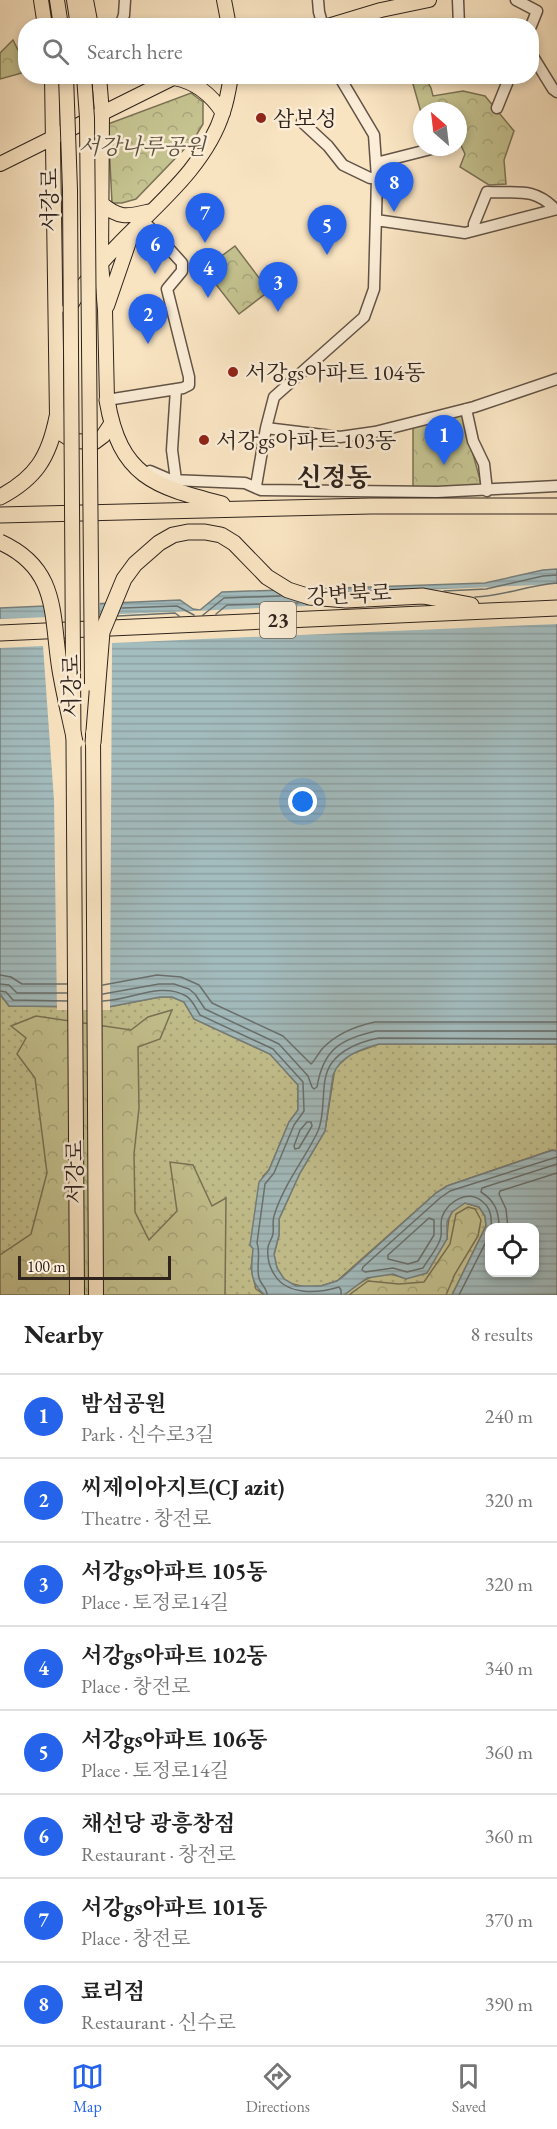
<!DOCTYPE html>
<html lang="en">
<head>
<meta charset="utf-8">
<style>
  :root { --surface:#fff; --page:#f6f6f6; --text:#222; --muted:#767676; --line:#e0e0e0; --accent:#2563eb }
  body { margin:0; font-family:"EB Garamond","Noto Serif KR",serif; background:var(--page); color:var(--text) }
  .controls { position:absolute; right:18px; bottom:18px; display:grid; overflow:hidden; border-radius:12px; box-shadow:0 3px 9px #0003 }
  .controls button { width:54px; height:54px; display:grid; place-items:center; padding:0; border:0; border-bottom:2px solid var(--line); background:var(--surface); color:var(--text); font:30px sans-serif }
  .compass { position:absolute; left:413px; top:102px; width:54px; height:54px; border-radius:50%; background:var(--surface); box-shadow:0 3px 9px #0003; rotate:332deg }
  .scale { position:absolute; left:18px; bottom:15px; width:153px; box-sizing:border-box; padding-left:6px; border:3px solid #2f231d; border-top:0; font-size:16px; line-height:21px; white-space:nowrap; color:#2f231d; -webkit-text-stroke:4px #fbedd7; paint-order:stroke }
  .you { position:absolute; left:303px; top:802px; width:21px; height:21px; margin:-15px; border:4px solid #fff; border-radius:50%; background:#1a73e8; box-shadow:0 0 0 9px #1a73e833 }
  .badge { display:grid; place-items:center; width:39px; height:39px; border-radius:50%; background:var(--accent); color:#fff; font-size:20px; font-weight:700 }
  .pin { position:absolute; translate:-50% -50px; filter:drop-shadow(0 2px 3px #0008) }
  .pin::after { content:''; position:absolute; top:32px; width:21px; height:18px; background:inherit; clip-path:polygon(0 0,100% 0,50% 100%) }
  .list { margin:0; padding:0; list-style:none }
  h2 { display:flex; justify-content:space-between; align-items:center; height:78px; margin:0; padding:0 24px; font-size:26px }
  h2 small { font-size:20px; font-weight:400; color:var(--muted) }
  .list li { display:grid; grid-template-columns:39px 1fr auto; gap:18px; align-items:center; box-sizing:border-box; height:84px; padding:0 24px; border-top:2px solid var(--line) }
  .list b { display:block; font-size:22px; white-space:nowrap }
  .list p { margin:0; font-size:20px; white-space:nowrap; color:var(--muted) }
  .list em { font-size:20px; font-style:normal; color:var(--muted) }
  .icon { flex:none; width:33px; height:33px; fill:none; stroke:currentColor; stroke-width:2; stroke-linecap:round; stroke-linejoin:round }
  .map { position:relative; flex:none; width:557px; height:1295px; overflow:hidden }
  .search { position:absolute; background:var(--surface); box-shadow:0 3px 9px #0003; left:18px; right:18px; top:18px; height:66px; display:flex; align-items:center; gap:15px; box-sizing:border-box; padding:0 21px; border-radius:24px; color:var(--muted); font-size:22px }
  .sheet { height:750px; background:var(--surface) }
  nav { display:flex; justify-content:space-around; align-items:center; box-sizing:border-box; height:84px; border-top:2px solid var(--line); background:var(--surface); font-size:16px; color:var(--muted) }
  nav a { display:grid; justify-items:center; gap:3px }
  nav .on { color:var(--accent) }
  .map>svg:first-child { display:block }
</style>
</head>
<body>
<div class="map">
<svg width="557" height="1295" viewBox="0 0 557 1295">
  <defs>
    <pattern id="grass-dots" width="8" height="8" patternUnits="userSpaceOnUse" patternTransform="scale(1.5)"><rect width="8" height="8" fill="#c4c28f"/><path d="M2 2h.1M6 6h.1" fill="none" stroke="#a9a67b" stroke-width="1.8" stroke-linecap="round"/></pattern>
    <pattern id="forest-crowns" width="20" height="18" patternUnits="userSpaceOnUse" patternTransform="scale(1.5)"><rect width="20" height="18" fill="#c4c28f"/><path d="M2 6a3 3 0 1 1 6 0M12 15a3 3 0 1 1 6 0" fill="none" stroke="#a9a67b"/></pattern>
    <pattern id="water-rules" width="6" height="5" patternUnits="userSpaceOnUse" patternTransform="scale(1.5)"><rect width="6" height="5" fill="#a3bcbe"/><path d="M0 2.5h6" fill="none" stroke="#8da1a3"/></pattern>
  </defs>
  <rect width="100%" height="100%" fill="#f9e4c2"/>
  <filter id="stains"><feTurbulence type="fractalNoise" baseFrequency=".00333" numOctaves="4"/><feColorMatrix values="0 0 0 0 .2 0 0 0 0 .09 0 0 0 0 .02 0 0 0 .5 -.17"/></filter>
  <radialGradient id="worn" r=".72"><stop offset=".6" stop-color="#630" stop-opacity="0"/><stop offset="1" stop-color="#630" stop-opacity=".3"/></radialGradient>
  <path fill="url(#grass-dots)" stroke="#7a7256" stroke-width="1.5" d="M0 994 9 1006 108 1007 160 997H172L184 1002 194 1019 270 1054 298 1085V1110L289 1122 269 1170 263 1176 251 1268 256 1289 265 1295H0Z
    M379 1044H557V1151L552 1150 447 1186 436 1193 337 1281 321 1286 305 1287 289 1283 284 1279 277 1268 274 1255 279 1235V1219L300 1173 325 1131 335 1068 351 1054Z
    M465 1203 479 1207 485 1216 486 1226 452 1295H344C363 1279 381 1267 406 1279L447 1239C448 1222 447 1209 465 1203Z"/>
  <path fill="url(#forest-crowns)" stroke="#7a7256" stroke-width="1.5" d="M13 40 22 58V73L0 79V53Z
    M411 77H425L431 88 433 96 463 91 485 96 514 131 504 160 506 184 489 185 460 167 465 154 458 139V111H422V116Z
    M191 93 203 102V124L194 139 136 199 122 203H112L108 124Z
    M235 246 269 291 239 314 204 269Z
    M462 414 482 487H413V427Z
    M172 1010 160 1039 138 1047 139 1108 134 1154 135 1212 149 1240 177 1211 170 1162 193 1165 212 1206 226 1198 225 1295H0V1255L31 1234 47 1173 35 1078 17 1054 26 1038 11 1026 36 1016 131 1030 148 1017Z
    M468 1207 475 1209 481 1220 478 1236 455 1274 446 1295H349L368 1281 399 1284 424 1282 450 1244 456 1214Z"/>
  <path fill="url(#water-rules)" stroke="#757f7e" stroke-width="1.5" fill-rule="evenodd" d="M557 569V1044H379C361 1049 340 1056 333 1075L325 1131 300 1173 279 1219V1235L274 1254 277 1268 284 1279 296 1286H321L337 1281 344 1276 436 1193 447 1186 553 1150 557 1151V1295H452L486 1226 485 1216 479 1207 465 1203 452 1212 447 1222V1239L427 1273 406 1279 393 1274 367 1278 344 1295H265C249 1283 251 1268 253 1249L250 1245 259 1182 269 1170 289 1122 298 1110V1085L270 1054 194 1019 184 1002 172 997H160L108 1007 9 1006 0 994V608L180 600 193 609 200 610 222 592 485 583 543 570ZM490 1228H534V1272H490Z"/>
  <path fill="#f9e4c2" d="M557 584V624L112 643 110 1010H57L54 800 43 646 0 648V619L48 617 55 603 100 601 99 615 424 601V590Z"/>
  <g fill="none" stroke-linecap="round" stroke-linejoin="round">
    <path stroke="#69706e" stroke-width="1.5" d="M444 591 486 589 543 576 557 575
      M475 597C503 596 529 585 557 583
      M122 608 177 606 194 615
      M216 614 227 605 298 603
      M203 615 224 598 280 596
      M118 616 175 613 179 616
      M0 975 11 977 22 984H67
      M0 984 9 985 17 993H67
      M103 985 157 975 181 977 199 985 212 1003 283 1036 311 1064C315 1060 318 1054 322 1049 336 1034 356 1026 375 1022H557
      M0 991 6 992 13 1000 67 1001
      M103 994 159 984H174L189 989 195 994 205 1009 279 1044 308 1076 312 1087 314 1089 317 1087C323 1050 340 1039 376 1031H557
      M103 1001C129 1001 161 981 186 996 193 1000 196 1009 200 1015L273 1049 303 1082 304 1111 294 1125 274 1173 265 1184 257 1243C261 1254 256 1266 259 1278 261 1285 267 1288 267 1295
      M307 1122H311L312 1126 299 1148 295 1149 294 1146 300 1130Z
      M429 1218 434 1220V1235L418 1261 408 1264 388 1259V1255Z
      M491 1228C492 1218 491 1208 483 1202 468 1189 448 1201 442 1217 440 1224 442 1229 441 1236 440 1246 428 1259 423 1268L407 1272 393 1268 365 1272 362 1270 363 1267 440 1198 450 1191 557 1157
      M499 1228C499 1211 495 1201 481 1192L482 1188 557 1164
      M508 1228 506 1209 499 1194 500 1191 557 1173
      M341 1295V1290L339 1287C316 1294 286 1295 274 1274 269 1266 267 1256 268 1247 269 1242 272 1239 273 1234 274 1228 272 1222 274 1216 283 1185 305 1159 318 1131 327 1110 319 1082 331 1064 341 1049 362 1041 379 1038L557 1039
      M459 1295 490 1234"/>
    <g stroke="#625346" stroke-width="13">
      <path id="minor" d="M318 0 319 12 323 26
        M458 0 459 26
        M516 0 537 11 531 26
        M120 26 124 15 125 0
        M532 55 553 89 557 92
        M497 108 510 76
        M302 122 328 146 343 165 370 178H377
        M376 163 435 148
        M376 220 465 233 557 209
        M474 230V224L487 192C515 194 533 186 555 209
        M176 389 172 450 176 480
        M107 400 183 388 189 385V377L167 289 182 271V263L143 220
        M466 409 473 441 484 464 487 491
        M266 428 340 437 375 432 474 407 557 379
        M150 471 171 480 245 483 261 490 437 492 557 486
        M256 486 266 428 274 397 364 317 374 289 377 178 374 135 339 76"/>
    </g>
    <g stroke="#2f231d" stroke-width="16">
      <path id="major" d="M41 0 45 26
        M57 0 61 26
        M74 0 78 26
        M86 0 91 26
        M224 0 229 26
        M328 26 381 10 429 0
        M52 76 57 417 62 434 73 441 95 442 103 436 111 424
        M99 76 102 113 101 263 105 310 107 400
        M174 78C196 82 211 94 223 113
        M0 164 177 76
        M101 203C120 220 129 216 151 211
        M107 306 132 233
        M69 309C80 286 99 265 116 247 154 207 206 167 223 112 227 101 229 88 231 76"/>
    </g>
    <g stroke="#2f231d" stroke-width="17">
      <path id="highway" d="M107 400C120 477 154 486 222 504
        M0 497C36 478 49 457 57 417
        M0 515 371 506H557
        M310 597 346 600 423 596 471 605
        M0 633 557 608"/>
    </g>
    <use href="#minor" stroke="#fbedd7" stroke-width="10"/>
    <use href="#major" stroke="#f9e4c2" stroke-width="14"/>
    <use href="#highway" stroke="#f9e4c2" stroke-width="15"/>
    <g stroke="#2f231d" stroke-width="16" stroke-linecap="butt">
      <path id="major-bridge" d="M66 76 70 190 77 1295
        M84 76 87 118 92 684
        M93 733 96 1295"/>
    </g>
    <g stroke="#2f231d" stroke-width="17" stroke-linecap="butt">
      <path id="highway-bridge" d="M0 542C60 569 51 616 60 670 64 694 70 718 75 742
        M93 743 102 632 124 579 135 564 159 543 173 535 188 532H205L221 535 234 543 267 577 288 590 310 597"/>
    </g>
    <use href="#major-bridge" stroke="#f9e4c2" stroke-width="14"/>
    <use href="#highway-bridge" stroke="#f9e4c2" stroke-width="15"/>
  </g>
  <g fill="#8f2418" stroke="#fbedd7" stroke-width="2">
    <circle cx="261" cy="118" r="6"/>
    <circle cx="233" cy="372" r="6"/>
    <circle cx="204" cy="440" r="6"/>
  </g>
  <g text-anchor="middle" stroke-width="5" stroke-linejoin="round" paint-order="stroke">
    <rect fill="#fbedd7" stroke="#6c6055" stroke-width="1.5" x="260" y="602" width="36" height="36" rx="4.5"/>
    <g font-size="21" font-weight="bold" fill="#2f231d">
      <text x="278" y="627">23</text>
    </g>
    <g font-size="22" fill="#2f231d" stroke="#fbedd7" text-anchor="start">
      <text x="273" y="126">삼보성</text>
      <text x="245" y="380">서강gs아파트 104동</text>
      <text x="216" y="448">서강gs아파트 103동</text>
    </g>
    <g font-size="22" font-style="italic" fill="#5c533f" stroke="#fbedd7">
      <text x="142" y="154">서강나루공원</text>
    </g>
    <g font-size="22" fill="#2f231d" stroke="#fbedd7">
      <text transform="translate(49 200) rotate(-90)" y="8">서강로</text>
      <text transform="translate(349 594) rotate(-3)" y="8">강변북로</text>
      <text transform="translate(71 686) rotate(-91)" y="8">서강로</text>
      <text transform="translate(74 1172) rotate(-90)" y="8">서강로</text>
    </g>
    <g font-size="26" font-weight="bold" fill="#2f231d" stroke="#fbedd7">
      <text x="334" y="486">신정동</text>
    </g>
  </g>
  <rect width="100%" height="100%" filter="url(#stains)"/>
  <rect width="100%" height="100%" fill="url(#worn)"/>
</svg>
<div class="controls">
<button><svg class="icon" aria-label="locate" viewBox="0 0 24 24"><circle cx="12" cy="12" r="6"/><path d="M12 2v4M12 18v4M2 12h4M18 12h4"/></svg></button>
</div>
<svg class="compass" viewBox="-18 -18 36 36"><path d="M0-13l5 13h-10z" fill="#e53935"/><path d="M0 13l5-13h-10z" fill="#767676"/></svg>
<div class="scale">100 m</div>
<div class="you"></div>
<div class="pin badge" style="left:444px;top:465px">1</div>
<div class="pin badge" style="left:148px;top:344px">2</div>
<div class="pin badge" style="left:278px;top:312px">3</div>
<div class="pin badge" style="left:208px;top:298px">4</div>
<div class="pin badge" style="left:327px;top:255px">5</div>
<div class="pin badge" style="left:155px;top:274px">6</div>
<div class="pin badge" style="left:205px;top:243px">7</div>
<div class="pin badge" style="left:394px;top:212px">8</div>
<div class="search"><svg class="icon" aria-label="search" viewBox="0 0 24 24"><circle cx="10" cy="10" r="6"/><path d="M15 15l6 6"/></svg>Search here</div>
</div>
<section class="sheet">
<h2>Nearby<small>8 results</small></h2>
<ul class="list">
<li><span class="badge">1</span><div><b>밤섬공원</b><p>Park · 신수로3길</p></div><em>240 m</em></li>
<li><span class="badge">2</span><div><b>씨제이아지트(CJ azit)</b><p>Theatre · 창전로</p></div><em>320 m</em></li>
<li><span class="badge">3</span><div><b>서강gs아파트 105동</b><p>Place · 토정로14길</p></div><em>320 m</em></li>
<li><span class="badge">4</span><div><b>서강gs아파트 102동</b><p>Place · 창전로</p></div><em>340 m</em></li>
<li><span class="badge">5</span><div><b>서강gs아파트 106동</b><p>Place · 토정로14길</p></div><em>360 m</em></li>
<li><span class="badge">6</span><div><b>채선당 광흥창점</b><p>Restaurant · 창전로</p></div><em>360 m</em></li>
<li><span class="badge">7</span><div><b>서강gs아파트 101동</b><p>Place · 창전로</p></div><em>370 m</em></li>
<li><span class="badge">8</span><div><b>료리점</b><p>Restaurant · 신수로</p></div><em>390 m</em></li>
</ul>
</section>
<nav>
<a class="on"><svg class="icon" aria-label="map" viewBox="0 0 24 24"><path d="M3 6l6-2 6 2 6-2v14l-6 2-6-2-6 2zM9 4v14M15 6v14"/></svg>Map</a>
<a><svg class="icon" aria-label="directions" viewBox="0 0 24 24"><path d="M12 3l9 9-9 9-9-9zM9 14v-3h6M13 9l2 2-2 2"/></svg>Directions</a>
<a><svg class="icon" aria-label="saved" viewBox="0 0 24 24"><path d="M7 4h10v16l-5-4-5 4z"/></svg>Saved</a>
</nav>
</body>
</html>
